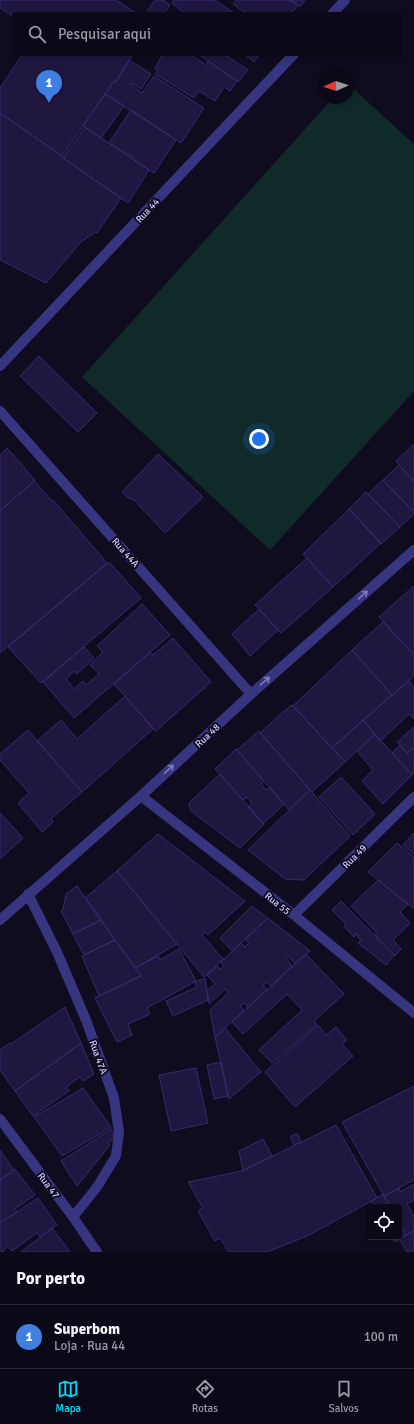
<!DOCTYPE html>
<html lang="pt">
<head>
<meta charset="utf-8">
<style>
  :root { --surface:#0b0918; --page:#141221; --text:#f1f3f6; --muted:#9a9aa2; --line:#2b2a37; --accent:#00def6 }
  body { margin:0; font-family:Signika,sans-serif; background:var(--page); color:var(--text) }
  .controls { position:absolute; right:12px; bottom:12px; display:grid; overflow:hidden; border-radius:4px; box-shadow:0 2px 10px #0003 }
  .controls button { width:36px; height:36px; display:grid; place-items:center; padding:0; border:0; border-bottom:1px solid var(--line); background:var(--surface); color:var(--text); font:20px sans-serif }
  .compass { position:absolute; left:318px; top:68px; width:36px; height:36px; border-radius:50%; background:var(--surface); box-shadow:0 2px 10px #0003; rotate:267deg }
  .you { position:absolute; left:259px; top:439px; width:14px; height:14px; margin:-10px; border:3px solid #fff; border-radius:50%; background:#1a73e8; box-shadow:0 0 0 6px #1a73e833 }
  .badge { display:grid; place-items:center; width:26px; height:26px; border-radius:50%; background:var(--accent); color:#fff; font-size:13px; font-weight:700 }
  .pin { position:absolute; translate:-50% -33px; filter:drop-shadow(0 1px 2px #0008) }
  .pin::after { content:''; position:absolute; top:21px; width:14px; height:12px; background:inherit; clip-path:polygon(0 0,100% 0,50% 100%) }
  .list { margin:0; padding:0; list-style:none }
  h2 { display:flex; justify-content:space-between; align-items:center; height:52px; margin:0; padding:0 16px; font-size:17px }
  h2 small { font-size:13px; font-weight:400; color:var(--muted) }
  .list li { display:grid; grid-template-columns:26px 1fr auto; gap:12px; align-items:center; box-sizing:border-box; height:64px; padding:0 16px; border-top:1px solid var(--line) }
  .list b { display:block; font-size:15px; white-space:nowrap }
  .list p { margin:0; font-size:13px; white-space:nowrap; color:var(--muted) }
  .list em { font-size:13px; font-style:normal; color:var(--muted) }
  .icon { flex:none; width:22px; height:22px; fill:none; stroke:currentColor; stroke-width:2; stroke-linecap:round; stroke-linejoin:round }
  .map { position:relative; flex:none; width:414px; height:1252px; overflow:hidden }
  .search { position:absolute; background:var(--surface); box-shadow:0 2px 10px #0003; left:12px; right:12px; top:12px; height:44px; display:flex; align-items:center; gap:10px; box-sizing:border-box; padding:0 14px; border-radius:4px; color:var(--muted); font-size:15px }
  .sheet { height:116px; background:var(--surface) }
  nav { display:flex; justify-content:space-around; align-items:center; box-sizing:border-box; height:56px; border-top:1px solid var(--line); background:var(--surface); font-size:11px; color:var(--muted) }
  nav a { display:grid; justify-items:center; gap:2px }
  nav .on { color:var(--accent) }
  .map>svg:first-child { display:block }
</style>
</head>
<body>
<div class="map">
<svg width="414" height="1252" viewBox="0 0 414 1252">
  <rect width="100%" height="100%" fill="#0f0c20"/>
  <path fill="#0f2a29" d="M348 84 414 144V391L270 550 82 377 333 98H348Z"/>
  <path fill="#201741" stroke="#36296e" d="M0 0H116L138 14H14V17L0 8Z
    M155 0H163L170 5 164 14H145Z
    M174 0H215L235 14H185L172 3Z
    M236 0H290L298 5 291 14H247L233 4Z
    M290 0H305L300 7Z
    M23 54H133L116 82 114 81 62 156 0 113V88Z
    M163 54H190L206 65 208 61 237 81 230 91 224 87 215 101 199 91 194 98 155 74 158 70 155 68Z
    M198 54H224L248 70 238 82Z
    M244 54H260L254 62Z
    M129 60 151 74 141 89 132 83 131 85 142 93 154 76 204 108 181 143 105 94 114 81 116 82Z
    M105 94 124 106 101 138 83 126Z
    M131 110 176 140 154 173 133 159 134 158 109 143Z
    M0 113 62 156 63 158 121 198 97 233 95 232 80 243 46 283 0 260Z
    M85 127 149 170 128 203 63 158Z
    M39 356 97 413 78 432 20 376Z
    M414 444V482L396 461Z
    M7 448 35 480 0 511V455Z
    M158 454 203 497 165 533 134 500 128 498 122 492Z
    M399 465 414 482V512L383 480Z
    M383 480 414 512V514L400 527 368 494Z
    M34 481 52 501 53 500 107 563 0 653V511Z
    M366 492 400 527 381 544 349 509Z
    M349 509 381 543 333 587 303 554Z
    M307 558 333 587 281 633 255 605Z
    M109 562 141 598 41 683 8 647Z
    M414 586V655L379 617Z
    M142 604 170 635 74 718 43 682 84 647 94 658 77 674 74 671 66 679 74 689 83 681 86 685 99 674 90 665 103 652 97 646Z
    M259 609 278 630 250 656 232 634Z
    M383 622 414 655V676L392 695 352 650Z
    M173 638 211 682 156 731 114 684 150 652 153 655Z
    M352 650 392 695 332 748 293 706Z
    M409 681 414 687V719L409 714 380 741 363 720Z
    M125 696 153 729 82 792 37 741 61 720 77 739Z
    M291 705 293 706 345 762 312 792 260 733Z
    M363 720 375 734 345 762 332 748Z
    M414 727V747L407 753 397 742Z
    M28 730 82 792 51 819 53 822 42 832 18 803 29 793 0 760V754Z
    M259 731 310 790 289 810 237 750Z
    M375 734 412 775 383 804 362 781 373 770 357 751Z
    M400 745 407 753 414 747V773L412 775 392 753Z
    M236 749 264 781 261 784 266 790 270 787 284 804 263 824 248 807 252 803 246 797 243 800 215 769Z
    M220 774 264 824 240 848 191 811 190 809 189 804 191 801Z
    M341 777 375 814 353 835 319 797Z
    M310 790 350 836 304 880 285 879 248 850Z
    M0 813 23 838 0 859Z
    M414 833V854L403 845Z
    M158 834 245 901 208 935 205 932 202 935 223 959 204 977 117 871Z
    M397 843 414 857V909L368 872Z
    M117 871 177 944 135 968 85 898Z
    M378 880 408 904 400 912 410 923 393 940 401 949 395 956 374 935 377 933 351 906Z
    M77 886 101 920 73 934 61 911 63 909 66 894Z
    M341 901 394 955 386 965 358 943 361 940 357 936 359 935 356 933 355 934 356 935 354 937 344 926 346 924 332 910Z
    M252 906 268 918 232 951 220 938Z
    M268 918 310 951 295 964 288 956 286 958 292 966 271 986 267 982 263 985 267 990 248 1007 244 1003 240 1006 244 1010 215 1037 210 1010 228 993 225 989 209 1004 207 991 215 984 207 975 217 966 220 969 224 966 221 962 241 943 245 947 249 943 245 939Z
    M101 920 115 940 84 955 73 934Z
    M115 940 141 976 99 996 82 956Z
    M179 949 196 981 147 1008 150 1014 128 1024 132 1035 117 1042 95 998 141 976 135 968 158 956 160 960Z
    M306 954 344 994 314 1021 317 1024 315 1026 272 1063 259 1050 302 1010 287 994 243 1034 232 1022Z
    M205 978 208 1000 173 1016 166 1001 197 987 195 982Z
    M65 1007 81 1043 15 1091 0 1070V1050L10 1043 11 1044Z
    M318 1025 326 1035 336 1027 347 1040 342 1044 353 1056 295 1107 265 1072Z
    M225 1028 261 1072 229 1099 215 1037Z
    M81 1043 94 1074 83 1081 80 1077 66 1087 69 1091 33 1116 15 1091Z
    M221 1062 228 1096 214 1099 207 1065Z
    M196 1068 208 1123 171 1131 159 1075Z
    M414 1086V1180L384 1196 342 1122Z
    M83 1088 111 1127 62 1156 34 1117Z
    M336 1125 377 1198 307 1236 267 1252H229L220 1238 215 1241 198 1211 203 1208 188 1182 242 1171Z
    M111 1129 115 1136 108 1144 110 1145 77 1186 61 1161Z
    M297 1133 301 1142 294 1145 290 1137Z
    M263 1139 272 1156 243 1171 239 1151Z
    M0 1150 14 1170 0 1180Z
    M15 1169 35 1195 15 1209 17 1212 0 1223V1180Z
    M414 1184V1200L407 1204 414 1216V1231L406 1235 399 1223V1207H390L384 1196 399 1188 400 1192Z
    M383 1194 390 1207H375L371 1201Z
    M38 1198 57 1225 40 1237 37 1233 12 1251 8 1247 3 1251 4 1252H0V1223Z
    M399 1223 406 1235 395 1242 392 1237H399Z
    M52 1228 70 1252H21L30 1245Z
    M414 1231V1252H407L399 1239Z"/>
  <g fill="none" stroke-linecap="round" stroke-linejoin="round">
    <path stroke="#383580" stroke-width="10" d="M332 14 345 0
      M0 366 294 54
      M0 411 251 694
      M141 796 294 915 414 1013
      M28 894 57 952 86 1020 114 1098 119 1132 116 1156 97 1187 73 1217
      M294 915 414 797
      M0 920 141 796 251 694 414 550
      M0 1119 73 1217 97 1252"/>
  </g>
  <defs><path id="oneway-shaft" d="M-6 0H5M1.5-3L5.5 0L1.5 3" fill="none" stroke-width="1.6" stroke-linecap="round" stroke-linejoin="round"/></defs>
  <g stroke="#7c78b9">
    <use href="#oneway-shaft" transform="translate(363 595) rotate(-41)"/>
    <use href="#oneway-shaft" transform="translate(265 681) rotate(-41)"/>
    <use href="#oneway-shaft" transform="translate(169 769) rotate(-43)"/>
  </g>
  <g text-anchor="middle" stroke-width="4" stroke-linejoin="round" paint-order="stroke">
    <g font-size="10" fill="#d0cbff" stroke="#0f0c20">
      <text transform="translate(147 210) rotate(-47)" y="4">Rua 44</text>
      <text transform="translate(126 552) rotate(48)" y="4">Rua 44A</text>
      <text transform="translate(207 735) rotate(-43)" y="4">Rua 48</text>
      <text transform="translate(354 856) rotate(-45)" y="4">Rua 49</text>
      <text transform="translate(278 903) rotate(38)" y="4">Rua 55</text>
      <text transform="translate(99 1057) rotate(70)" y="4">Rua 47A</text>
      <text transform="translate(49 1185) rotate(53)" y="4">Rua 47</text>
    </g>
  </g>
</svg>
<div class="controls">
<button><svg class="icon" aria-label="locate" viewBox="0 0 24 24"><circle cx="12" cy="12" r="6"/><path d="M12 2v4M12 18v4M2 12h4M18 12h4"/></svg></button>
</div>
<svg class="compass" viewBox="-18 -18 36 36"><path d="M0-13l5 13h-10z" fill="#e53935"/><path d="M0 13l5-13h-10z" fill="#9a9aa2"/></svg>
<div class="you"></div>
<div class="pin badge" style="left:49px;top:103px;background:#3f7fe0">1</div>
<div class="search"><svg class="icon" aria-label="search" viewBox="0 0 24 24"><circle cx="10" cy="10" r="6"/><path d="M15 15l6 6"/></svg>Pesquisar aqui</div>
</div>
<section class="sheet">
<h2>Por perto<small></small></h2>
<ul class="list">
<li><span class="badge" style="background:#3f7fe0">1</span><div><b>Superbom</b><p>Loja · Rua 44</p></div><em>100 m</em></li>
</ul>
</section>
<nav>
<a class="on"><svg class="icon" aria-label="map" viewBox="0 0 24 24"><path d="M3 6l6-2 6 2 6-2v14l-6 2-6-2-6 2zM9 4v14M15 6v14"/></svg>Mapa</a>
<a><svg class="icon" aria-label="directions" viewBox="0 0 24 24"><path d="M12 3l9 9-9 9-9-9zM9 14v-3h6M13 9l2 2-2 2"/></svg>Rotas</a>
<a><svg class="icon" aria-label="saved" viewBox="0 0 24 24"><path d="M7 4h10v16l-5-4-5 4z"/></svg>Salvos</a>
</nav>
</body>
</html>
